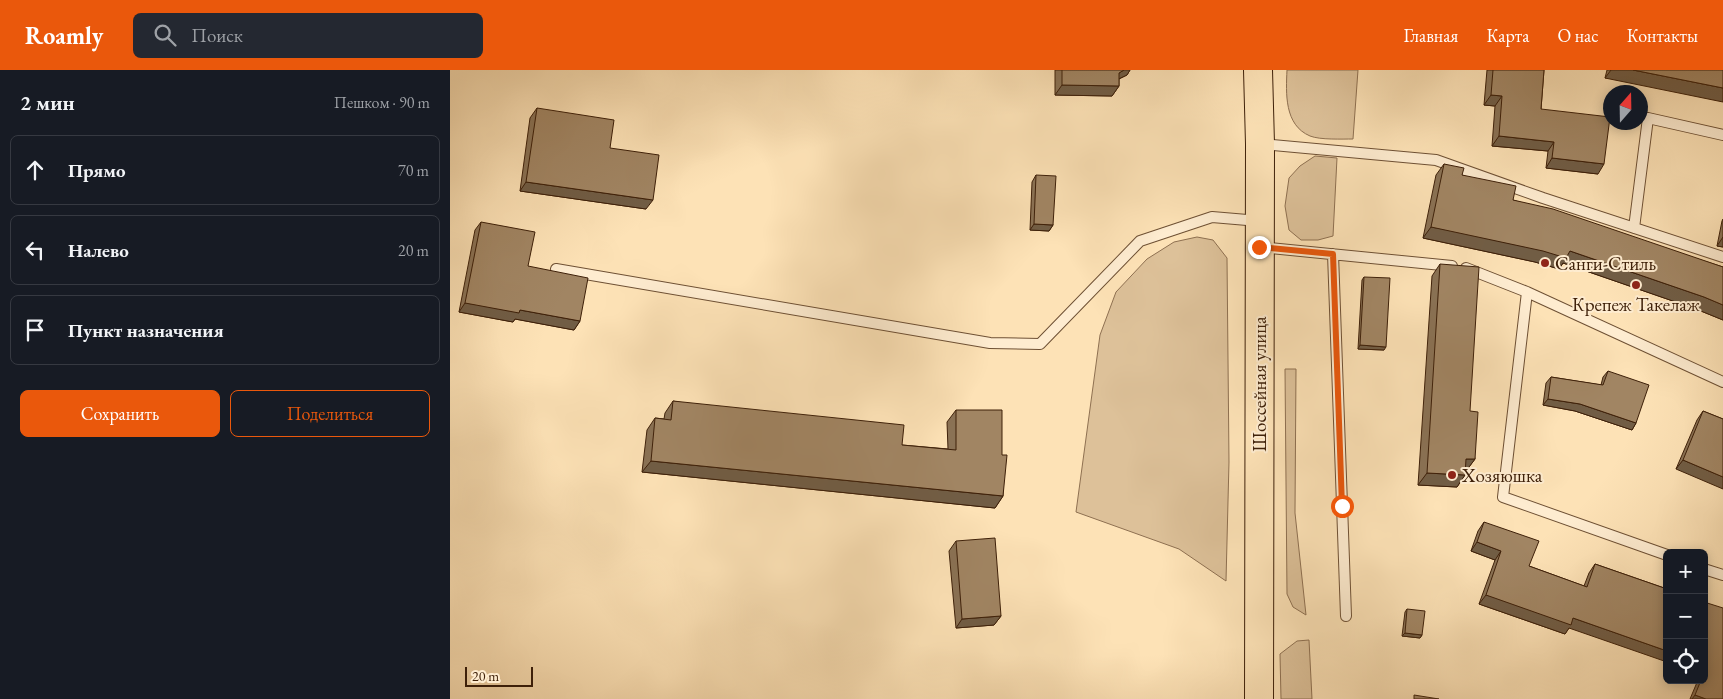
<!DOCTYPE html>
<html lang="ru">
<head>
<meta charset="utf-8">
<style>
  :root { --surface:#171b24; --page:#242831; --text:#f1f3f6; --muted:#9ea1a6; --line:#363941; --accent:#ea580c }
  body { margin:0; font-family:"EB Garamond",serif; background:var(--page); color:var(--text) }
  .controls { position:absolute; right:15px; bottom:15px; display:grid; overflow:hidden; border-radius:8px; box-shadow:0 2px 12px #0003 }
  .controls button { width:45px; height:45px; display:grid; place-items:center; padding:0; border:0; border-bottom:1px solid var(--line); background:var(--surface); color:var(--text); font:25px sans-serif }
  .compass { position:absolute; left:1153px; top:15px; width:45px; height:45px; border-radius:50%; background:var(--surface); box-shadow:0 2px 12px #0003; rotate:20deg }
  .scale { position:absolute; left:15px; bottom:12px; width:68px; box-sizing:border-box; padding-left:5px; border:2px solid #3e2009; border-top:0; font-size:14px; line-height:18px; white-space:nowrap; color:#3e2009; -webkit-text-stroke:4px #feecd0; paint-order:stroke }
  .stop { position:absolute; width:15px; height:15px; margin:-11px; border:4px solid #ea580c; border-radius:50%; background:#fff }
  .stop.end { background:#ea580c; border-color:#fff; box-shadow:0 1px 5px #0008 }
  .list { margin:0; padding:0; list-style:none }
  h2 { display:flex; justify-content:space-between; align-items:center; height:65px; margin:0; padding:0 20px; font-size:21px }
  h2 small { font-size:16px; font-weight:400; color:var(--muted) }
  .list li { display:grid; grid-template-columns:32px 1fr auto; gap:15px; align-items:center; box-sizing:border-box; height:70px; margin:0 10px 10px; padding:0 10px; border:1px solid var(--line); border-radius:8px }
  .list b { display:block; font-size:19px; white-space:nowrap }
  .list em { font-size:16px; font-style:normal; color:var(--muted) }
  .actions { display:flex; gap:10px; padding:15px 20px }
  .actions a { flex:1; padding:11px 0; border:1px solid var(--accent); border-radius:8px; text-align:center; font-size:18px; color:var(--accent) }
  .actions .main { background:var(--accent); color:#fff }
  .icon { flex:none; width:28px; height:28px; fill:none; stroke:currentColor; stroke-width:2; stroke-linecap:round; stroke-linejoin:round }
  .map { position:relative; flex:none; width:1273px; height:629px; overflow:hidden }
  header { display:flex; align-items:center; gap:30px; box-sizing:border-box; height:70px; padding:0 25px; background:var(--accent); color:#fff }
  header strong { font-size:24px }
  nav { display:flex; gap:28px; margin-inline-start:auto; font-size:18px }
  .search { width:350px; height:45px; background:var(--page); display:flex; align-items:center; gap:12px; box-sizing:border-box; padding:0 18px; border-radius:8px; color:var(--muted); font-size:19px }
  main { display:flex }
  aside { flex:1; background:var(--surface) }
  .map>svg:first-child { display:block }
</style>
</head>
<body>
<header>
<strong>Roamly</strong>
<div class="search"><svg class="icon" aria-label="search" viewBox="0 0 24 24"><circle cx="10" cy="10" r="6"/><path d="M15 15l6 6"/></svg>Поиск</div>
<nav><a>Главная</a><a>Карта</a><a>О нас</a><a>Контакты</a></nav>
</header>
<main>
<aside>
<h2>2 мин<small>Пешком · 90 m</small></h2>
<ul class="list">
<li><svg class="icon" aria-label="ahead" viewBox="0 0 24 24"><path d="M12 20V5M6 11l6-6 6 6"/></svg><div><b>Прямо</b></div><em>70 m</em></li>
<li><svg class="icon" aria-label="left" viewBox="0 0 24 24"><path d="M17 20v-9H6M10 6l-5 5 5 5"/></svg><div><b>Налево</b></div><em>20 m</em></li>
<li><svg class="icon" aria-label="arrive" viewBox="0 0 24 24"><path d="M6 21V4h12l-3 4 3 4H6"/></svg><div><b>Пункт назначения</b></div></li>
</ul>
<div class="actions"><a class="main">Сохранить</a><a>Поделиться</a></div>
</aside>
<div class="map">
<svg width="1273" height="629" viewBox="0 0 1273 629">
  <rect width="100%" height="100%" fill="#fde2b6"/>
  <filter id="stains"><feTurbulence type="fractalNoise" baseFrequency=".004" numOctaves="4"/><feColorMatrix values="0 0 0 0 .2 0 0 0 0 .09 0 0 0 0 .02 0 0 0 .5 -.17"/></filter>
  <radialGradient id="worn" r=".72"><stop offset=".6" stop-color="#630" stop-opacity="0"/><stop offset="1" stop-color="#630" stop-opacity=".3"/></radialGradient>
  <path fill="#ddc199" stroke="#8e7051" d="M837 0H908L903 69C892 69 870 70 860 66 834 55 836 23 837 0Z
    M865 86 887 88 883 166 868 170H851L839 160 835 136 839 108 850 96Z
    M747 167 763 170 777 188 779 392 776 511 729 479 626 442 650 265 666 222 697 189 724 172Z
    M835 299H846L845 443 856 545 843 537 837 524Z
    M859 570 862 629H831L830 584 847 571Z"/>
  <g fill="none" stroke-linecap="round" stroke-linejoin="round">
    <g stroke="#6e5034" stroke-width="12">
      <path id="lane" d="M811 74 986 90 1093 128 1273 187
        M1184 158 1198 48 1273 65
        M810 177 1002 196
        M883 184 896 546
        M1016 198 1077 222 1273 312
        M106 199 540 273 590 274 690 171 762 147 809 151
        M1077 222 1053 427 1217 485
        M1254 499 1273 505"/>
    </g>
    <g stroke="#3e2009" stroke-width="30">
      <path id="highway" d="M808 0 810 74 809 629"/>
    </g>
    <use href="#lane" stroke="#feecd0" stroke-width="10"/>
    <use href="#highway" stroke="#fde2b6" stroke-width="28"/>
  </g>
  <path fill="#8a7255" stroke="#3e2009" d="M605 0H680L677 5 669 9V16L662 26 605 25Z
    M1037 0H1094L1091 39 1148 104 1096 98 1098 81 1042 76 1045 36 1034 35Z
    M1157 0H1273L1155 8Z
    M87 38 196 139 70 121 80 48Z
    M994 94 1012 105 1063 130 1273 197V250L1246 239 1113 193 1109 199 1085 192 973 168 986 105Z
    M586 105 603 155 599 161 580 160 582 112Z
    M1273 149V177L1267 176 1272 151Z
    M31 152 78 196 130 251 124 260 65 249 63 252 9 242 25 160Z
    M990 194 1025 389 1016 401 1015 405 1007 417 968 415 982 206Z
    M914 207 934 280 908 279 912 210Z
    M1158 301 1186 353 1182 360 1125 341 1093 335 1096 313 1101 307 1151 315 1153 307Z
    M223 331 452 375 498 379 497 352 506 340 552 385 553 426 545 438 192 402 197 360 205 348 214 349 215 343Z
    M1253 341 1273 349 1226 399 1247 350Z
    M1034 452 1079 496 1134 516 1139 503 1145 494 1217 519 1119 558 1115 564 1029 534 1045 490 1021 481 1028 461Z
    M506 471 551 546 544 555 506 558 499 481Z
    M1254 532 1273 629H1240L1248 610H1254Z
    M957 539 972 565 970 568 952 566 955 542Z"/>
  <path fill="#715d45" stroke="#3e2009" d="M674 0H680L677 5 662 12 669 3Z
    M1161 0H1183L1273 18V32L1155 8Z
    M612 15 669 16 662 26 605 25Z
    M1041 25 1052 26 1045 36 1034 35Z
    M1049 66 1104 72 1098 81 1042 76Z
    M1102 88 1154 94 1148 104 1096 98Z
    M76 112 203 130 196 139 70 121Z
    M584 154 603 155 599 161 580 160Z
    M981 157 1120 181 1254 227 1273 235V250L1246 239 1113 193 1109 199 1085 192 973 168Z
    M1273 167V177L1267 176Z
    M15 233 70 240 130 251 124 260 65 249 63 252 9 242Z
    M910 275 936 277 934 280 908 279Z
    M1098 329 1130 334 1186 353 1182 360 1125 341 1093 335Z
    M1016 389H1025L1016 401H1008Z
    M1233 390 1273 407V419L1226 399Z
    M201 391 553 426 545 438 192 402Z
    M977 403 1015 405 1007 417 968 415Z
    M1027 472 1051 481 1045 490 1021 481Z
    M1036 525 1123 548 1217 581V592L1119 558 1115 564 1029 534Z
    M551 546 544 555 506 558 512 549Z
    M955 563 972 565 970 568 952 566Z
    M1245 625 1256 629H1242Z"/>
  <path fill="#a18563" stroke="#3e2009" d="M612 0H674L669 3V16L612 15Z
    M1043 0H1094L1091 39 1160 47 1154 94 1102 88 1104 72 1049 66 1052 26 1041 25Z
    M1183 0H1273V18Z
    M87 38 164 50 160 78 209 85 203 130 76 112Z
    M994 94 1014 98 1012 105 1066 116 1063 130 1103 139 1273 197V235L1254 227 1120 181 1116 188 1093 181 981 157Z
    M586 105 606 106 603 155 584 154Z
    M31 152 85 162 78 196 138 208 130 251 70 240 69 243 15 233Z
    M990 194 1029 197 1020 341 1028 342 1025 389H1016L1015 405 977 403Z
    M914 207 940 208 936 277 910 275Z
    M1158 301 1199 315 1186 353 1130 334 1098 329 1101 307 1153 315Z
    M223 331 454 355 452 375 506 380V340H552V385H557L553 426 201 391 205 348 221 350Z
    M1253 341 1273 349V407L1233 390Z
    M1034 452 1089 471 1079 496 1137 517 1145 494 1217 519V581L1123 548 1121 555 1036 525 1051 481 1027 472Z
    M545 468 551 546 512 549 506 471Z
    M1254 532 1273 538V629H1256L1245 625 1251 610H1254V601L1256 595 1254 594Z
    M957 539 975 541 972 565 955 563Z
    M964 625 989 629H964Z"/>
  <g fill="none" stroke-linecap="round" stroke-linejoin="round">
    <path stroke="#ea580c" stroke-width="6" d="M809 177 883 184 892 436"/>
  </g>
  <g fill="#8f2418" stroke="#feecd0" stroke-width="2">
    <circle cx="1095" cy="193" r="5"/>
    <circle cx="1186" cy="215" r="5"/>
    <circle cx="1002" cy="405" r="5"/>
  </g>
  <g text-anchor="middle" stroke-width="4" stroke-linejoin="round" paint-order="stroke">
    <g font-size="19" fill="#3e2009" stroke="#feecd0" text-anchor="start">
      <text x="1105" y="200">Санги-Стиль</text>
      <text x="1186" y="241" text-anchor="middle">Крепеж Такелаж</text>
      <text x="1012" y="412">Хозяюшка</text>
    </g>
    <g font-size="19" fill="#3e2009" stroke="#feecd0">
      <text transform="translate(809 314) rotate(-90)" y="7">Шоссейная улица</text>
    </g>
  </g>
  <rect width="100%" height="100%" filter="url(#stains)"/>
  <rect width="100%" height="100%" fill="url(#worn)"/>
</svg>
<div class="controls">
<button>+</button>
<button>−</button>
<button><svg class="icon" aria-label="locate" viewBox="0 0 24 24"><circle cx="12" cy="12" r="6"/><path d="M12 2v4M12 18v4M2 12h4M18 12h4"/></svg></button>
</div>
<svg class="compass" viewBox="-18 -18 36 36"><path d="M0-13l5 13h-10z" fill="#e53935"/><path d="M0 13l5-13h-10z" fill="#9ea1a6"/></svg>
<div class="scale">20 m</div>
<div class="stop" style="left:892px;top:436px"></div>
<div class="stop end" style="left:809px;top:177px"></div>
</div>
</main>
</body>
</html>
